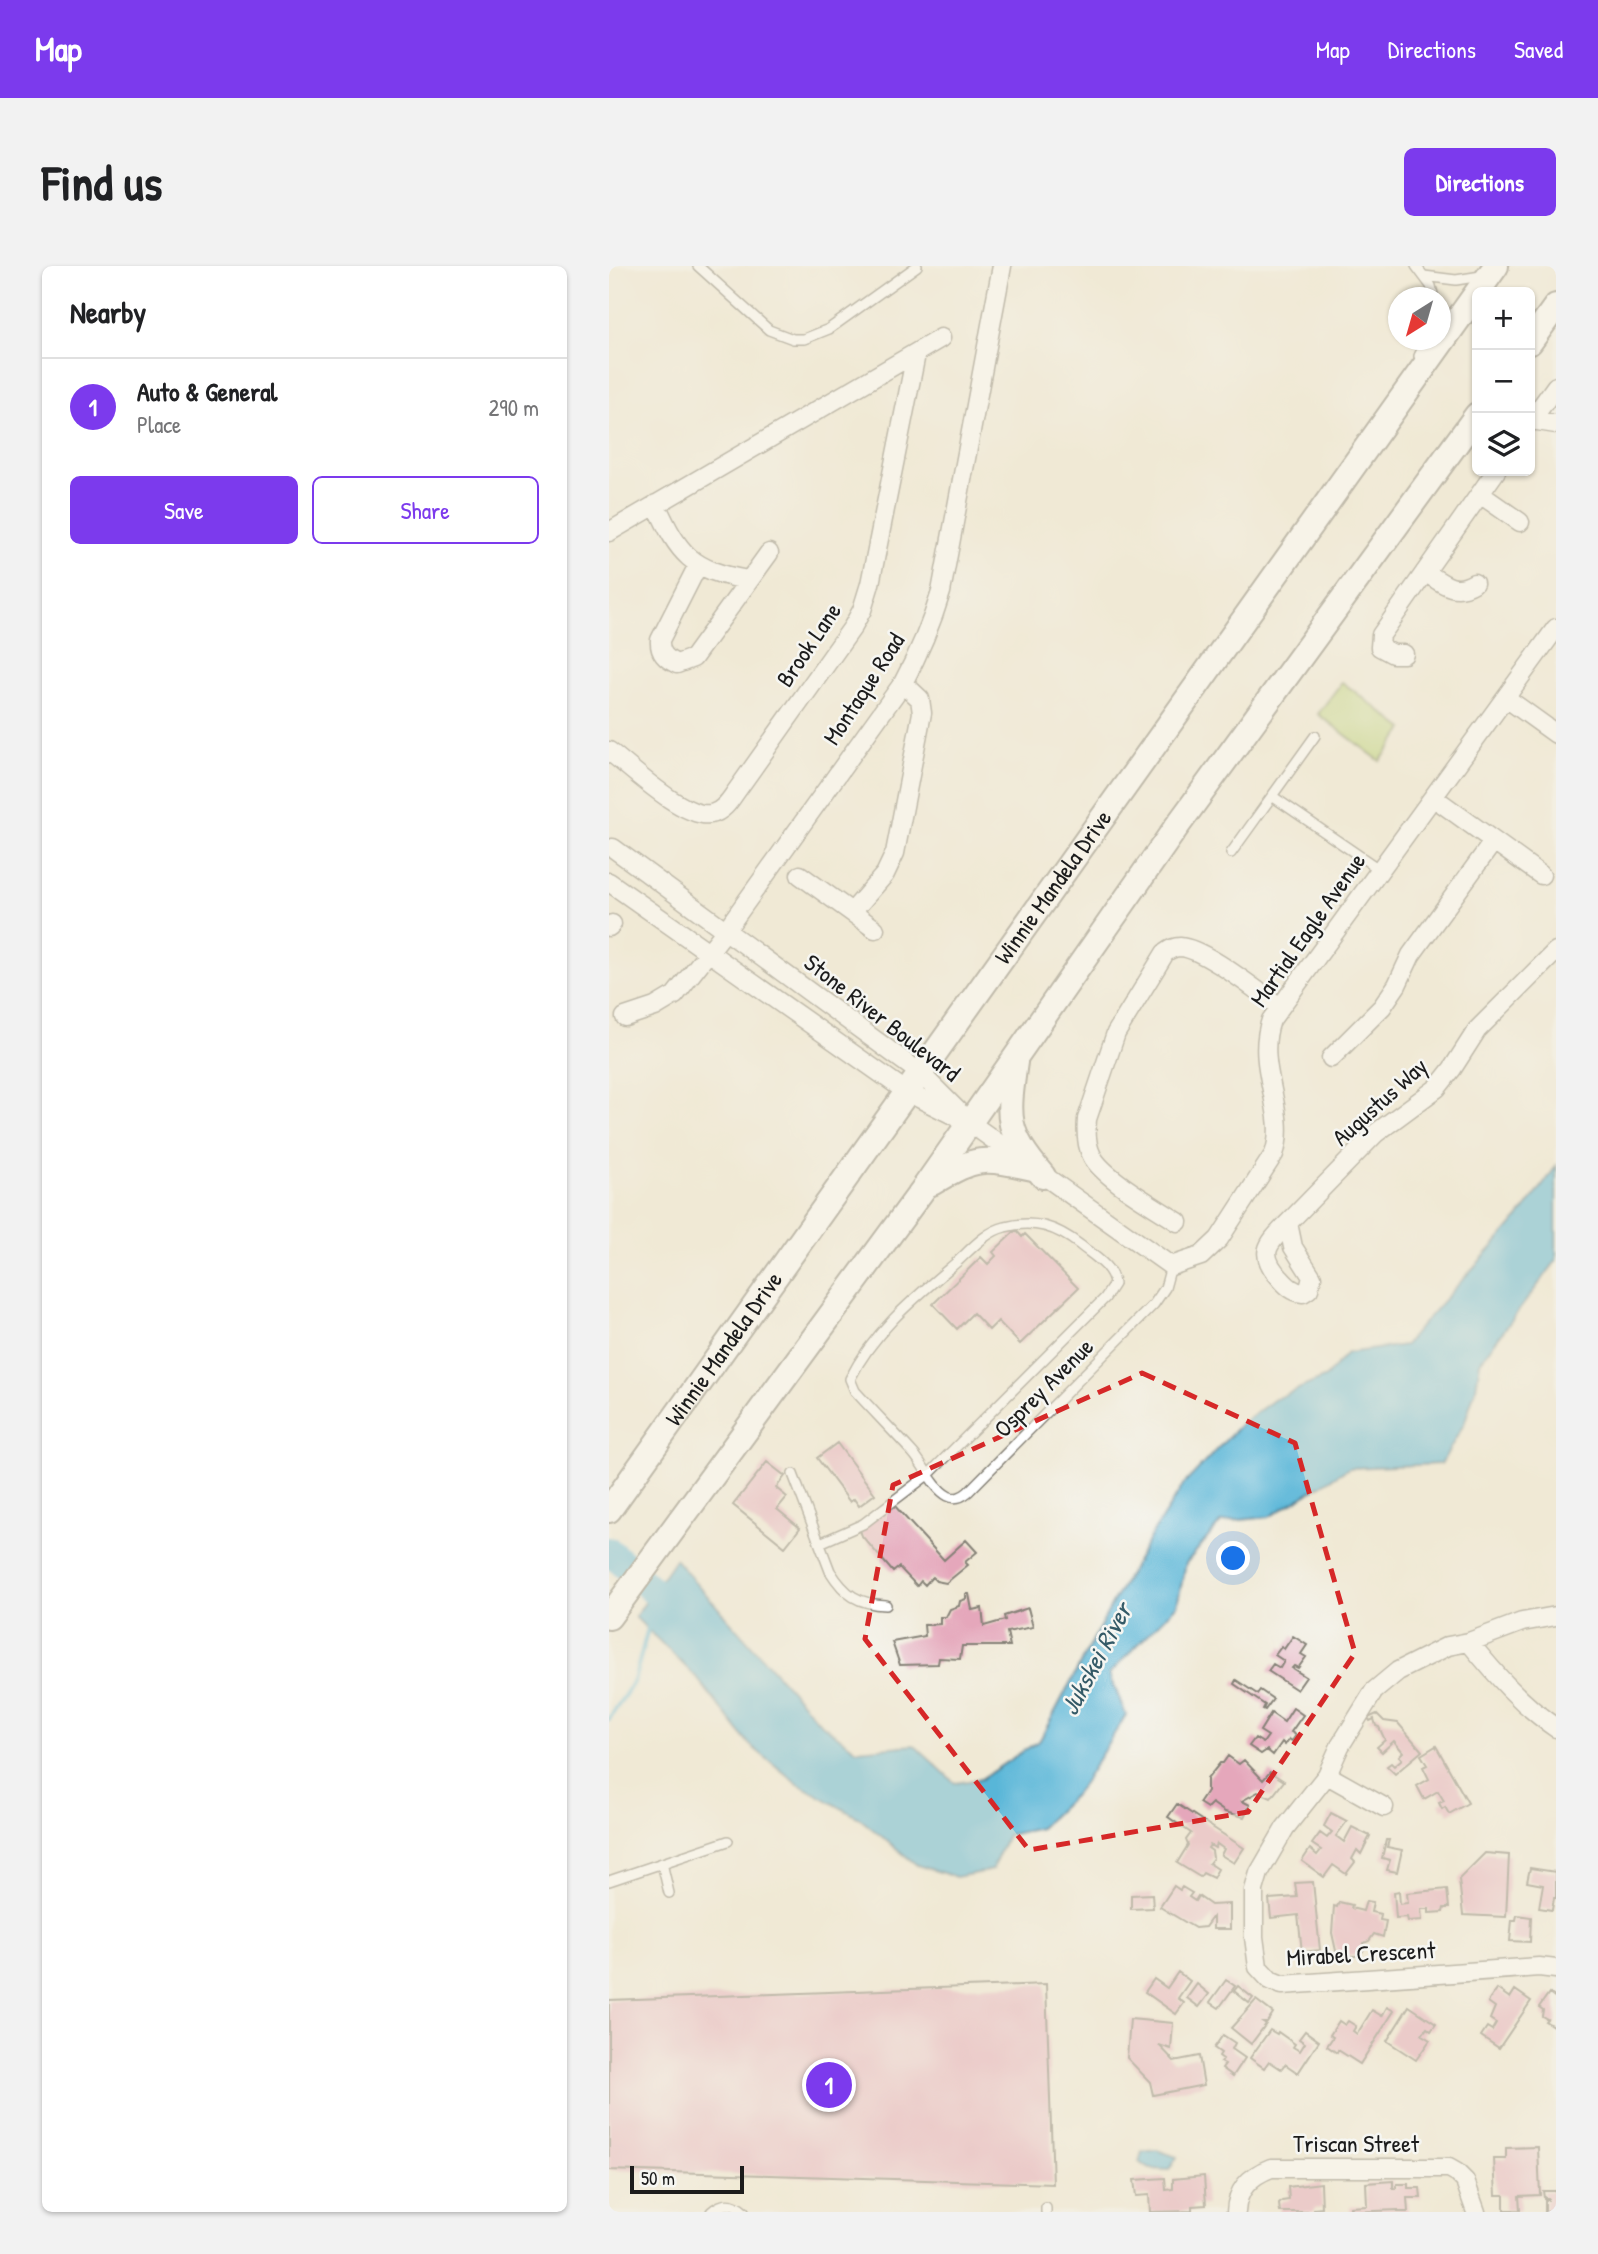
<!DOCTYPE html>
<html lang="en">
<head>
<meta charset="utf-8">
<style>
  :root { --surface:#fff; --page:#f2f2f2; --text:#202124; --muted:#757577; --line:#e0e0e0; --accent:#7c3aed }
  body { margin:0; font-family:"Patrick Hand",sans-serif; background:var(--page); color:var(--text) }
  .controls { position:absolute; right:21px; top:21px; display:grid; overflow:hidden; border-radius:10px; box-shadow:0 2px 5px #0004 }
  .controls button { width:63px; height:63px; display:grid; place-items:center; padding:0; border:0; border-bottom:2px solid var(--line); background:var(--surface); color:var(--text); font:35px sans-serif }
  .compass { position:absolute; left:779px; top:21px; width:63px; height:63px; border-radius:50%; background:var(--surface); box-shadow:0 2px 5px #0004; rotate:217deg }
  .scale { position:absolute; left:21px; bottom:18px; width:114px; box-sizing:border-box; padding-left:7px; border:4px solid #1c1c1c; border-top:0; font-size:19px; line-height:24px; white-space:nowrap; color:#1c1c1c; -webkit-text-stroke:5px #f6f6f2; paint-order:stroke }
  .you { position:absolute; left:625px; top:1293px; width:24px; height:24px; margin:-18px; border:5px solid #fff; border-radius:50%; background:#1a73e8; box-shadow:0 0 0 10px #1a73e833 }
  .badge { display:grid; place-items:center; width:46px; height:46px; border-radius:50%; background:var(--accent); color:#fff; font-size:23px; font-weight:700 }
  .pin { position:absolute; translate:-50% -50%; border:4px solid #fff; box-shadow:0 2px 7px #0006 }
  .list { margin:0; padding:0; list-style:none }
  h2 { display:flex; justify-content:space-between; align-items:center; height:91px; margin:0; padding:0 28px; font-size:30px }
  h2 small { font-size:23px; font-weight:400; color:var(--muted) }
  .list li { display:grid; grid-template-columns:46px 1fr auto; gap:21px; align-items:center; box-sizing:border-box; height:98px; padding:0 28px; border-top:2px solid var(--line) }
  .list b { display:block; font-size:26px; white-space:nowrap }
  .list p { margin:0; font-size:23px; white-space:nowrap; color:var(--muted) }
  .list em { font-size:23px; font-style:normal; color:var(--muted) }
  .actions { display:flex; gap:14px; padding:21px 28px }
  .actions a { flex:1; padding:16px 0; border:2px solid var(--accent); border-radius:10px; text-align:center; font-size:24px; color:var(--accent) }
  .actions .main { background:var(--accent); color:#fff }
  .icon { flex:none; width:38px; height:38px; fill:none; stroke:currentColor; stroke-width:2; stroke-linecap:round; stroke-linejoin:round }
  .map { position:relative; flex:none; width:947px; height:1946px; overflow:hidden; border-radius:10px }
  header { display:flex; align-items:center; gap:42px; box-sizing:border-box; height:98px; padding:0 35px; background:var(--accent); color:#fff }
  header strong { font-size:33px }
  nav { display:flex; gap:38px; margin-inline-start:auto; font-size:24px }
  .intro { display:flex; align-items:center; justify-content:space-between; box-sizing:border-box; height:168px; padding:0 42px }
  h1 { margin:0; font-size:49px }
  .button { padding:18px 32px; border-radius:10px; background:var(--accent); color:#fff; font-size:24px; font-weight:700 }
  main { display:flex; gap:42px; padding:0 42px }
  aside { flex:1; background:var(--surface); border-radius:10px; box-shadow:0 2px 5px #0004 }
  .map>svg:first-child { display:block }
</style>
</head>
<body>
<header>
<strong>Map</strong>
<nav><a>Map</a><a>Directions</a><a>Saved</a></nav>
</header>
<div class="intro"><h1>Find us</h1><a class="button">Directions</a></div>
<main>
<aside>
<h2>Nearby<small></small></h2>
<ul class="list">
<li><span class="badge">1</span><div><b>Auto &amp; General</b><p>Place</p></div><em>290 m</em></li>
</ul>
<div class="actions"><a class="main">Save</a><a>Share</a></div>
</aside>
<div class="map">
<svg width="947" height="1946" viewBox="0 0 947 1946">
  <rect width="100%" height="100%" fill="#f6f6f2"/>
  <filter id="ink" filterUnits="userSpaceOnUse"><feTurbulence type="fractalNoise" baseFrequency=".0143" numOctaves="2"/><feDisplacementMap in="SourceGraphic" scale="14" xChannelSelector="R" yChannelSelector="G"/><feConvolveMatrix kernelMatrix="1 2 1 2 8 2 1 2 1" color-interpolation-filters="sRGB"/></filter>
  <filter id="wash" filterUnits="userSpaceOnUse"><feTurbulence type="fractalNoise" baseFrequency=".00686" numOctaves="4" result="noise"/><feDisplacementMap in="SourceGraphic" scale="28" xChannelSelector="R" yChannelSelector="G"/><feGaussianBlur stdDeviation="1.57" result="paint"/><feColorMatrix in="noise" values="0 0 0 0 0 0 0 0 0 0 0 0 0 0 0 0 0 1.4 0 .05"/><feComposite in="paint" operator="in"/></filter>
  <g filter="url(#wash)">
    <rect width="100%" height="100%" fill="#f0e9d5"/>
    <path fill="#b9d176" stroke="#6a7649" stroke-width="2" d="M733 416 795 463 771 495 709 448Z"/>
    <path fill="#59b6d8" stroke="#3a697a" stroke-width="2" d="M947 900V995L871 1096 867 1122 855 1158 832 1198 740 1202 660 1251 612 1256 577 1297 568 1339 500 1408 517 1449 469 1525 431 1562 398 1569 383 1604 347 1611 308 1599 250 1552 189 1518 141 1479 87 1411 26 1351 66 1293 210 1456 248 1484 305 1479 346 1517 372 1513 431 1474 503 1338 543 1268 575 1218 633 1157 666 1133 717 1111 738 1087 796 1079C845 1018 905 966 947 900Z
      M548 1884 568 1891 560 1904 541 1903 530 1896 533 1886Z"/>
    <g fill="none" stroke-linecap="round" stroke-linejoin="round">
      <path stroke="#59b6d8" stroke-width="4.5" d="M0 1453 25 1415 40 1359"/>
      <path stroke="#59b6d8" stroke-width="28" d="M0 1285 71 1349"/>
    </g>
    <g id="blocks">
      <path fill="#e5a7bb" d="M407 964 413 971 416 968 469 1022 411 1078 389 1055 380 1064 364 1047 348 1063 324 1038 372 991 379 998 387 990 384 986Z
        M228 1177 266 1228 250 1240 245 1233 241 1236 208 1192Z
        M158 1196 176 1210 167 1222 178 1231 168 1243 191 1262 176 1281 124 1239Z
        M284 1238 335 1294 357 1274 368 1286 356 1296 359 1299 337 1317 327 1315 323 1311 316 1319 312 1315 308 1320 290 1301 284 1306 253 1270 251 1264Z
        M357 1328H360L363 1344 373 1342 375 1360 396 1354 395 1350 419 1342 424 1361 398 1366 401 1380H353L351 1393 330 1392 329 1398 291 1399 283 1376 316 1370 315 1359 331 1358V1351H337L341 1343 350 1340 351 1335 357 1333Z
        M684 1370 698 1379 692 1388 697 1391 689 1402 685 1400 683 1402 697 1411 688 1424 659 1405 664 1398 671 1402 675 1395 666 1389 672 1381 675 1383Z
        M627 1414 648 1428 651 1424 664 1433 656 1444 654 1443 656 1439 625 1418Z
        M684 1442 694 1449 682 1466 687 1469 683 1475 680 1473 676 1479 673 1476 664 1489 658 1484 652 1488 640 1480 646 1472 654 1477 659 1470 651 1465 662 1447 675 1456Z
        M768 1448 775 1455 789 1457 813 1485 786 1508 778 1500 782 1497 785 1500 793 1493 790 1490 794 1486 785 1475 773 1486 768 1481 776 1474 770 1461 767 1460 765 1453 761 1455 759 1452Z
        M827 1480 859 1537 840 1548 836 1541 833 1543 830 1537 835 1535 829 1525 815 1533 808 1520 820 1513 814 1501 818 1499 812 1489Z
        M619 1490 630 1498 635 1494 654 1514 661 1506 675 1515 662 1532 649 1526 633 1535 641 1539 635 1551 616 1546 603 1537 598 1542 590 1537 598 1525V1513L611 1497H614Z
        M568 1538 635 1582 625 1597 612 1589 615 1583 608 1578 606 1582 601 1579 599 1582 603 1585 604 1592 600 1597 609 1603 604 1612 594 1607 591 1611 568 1597 579 1579 577 1574 582 1567 559 1551Z
        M722 1547 738 1555 727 1570 735 1576 743 1561 761 1570 752 1588 748 1584 743 1593 746 1596 737 1608 724 1599 715 1611 693 1595 701 1583 708 1589 712 1584 703 1578 711 1567 718 1572 723 1566 715 1560Z
        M777 1574H780L778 1581 793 1584 788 1606 778 1604 781 1594 773 1592Z
        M876 1587 900 1589 897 1651 854 1649 850 1613Z
        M921 1602 947 1606V1632H945L943 1644 930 1642 934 1619 918 1616Z
        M704 1616 711 1684 693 1686 689 1649 662 1652 660 1633 688 1631 686 1617Z
        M565 1620 571 1624 573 1621 583 1627 580 1631 586 1635 589 1630 602 1639 621 1638V1663H604V1650L596 1661 586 1662 551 1641Z
        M838 1623 840 1642H835L834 1646 820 1647V1643H812L813 1654 799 1655 798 1651 787 1652 785 1626 790 1625 791 1638 799 1637 798 1627Z
        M543 1628 544 1642 522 1643V1629Z
        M757 1635 764 1636 762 1646 772 1648 771 1654 777 1655 774 1671 765 1668 760 1675 755 1677 754 1685 749 1684V1690H732L727 1685 723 1667 725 1640 728 1641 730 1636 743 1639 742 1642 754 1645Z
        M908 1649 922 1651 921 1676 901 1675 903 1654H907Z
        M569 1706 581 1715 569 1732 575 1737 567 1748 536 1726 545 1713 558 1722Z
        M617 1714 626 1720 610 1742 601 1736Z
        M437 1718 444 1918 0 1904V1734Z
        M588 1718 600 1728 590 1741 578 1732Z
        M629 1720 644 1732 640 1737 625 1725Z
        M888 1723 901 1732 906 1724 922 1735 890 1782 872 1770 878 1761 883 1764 887 1757 881 1753 886 1741 879 1736Z
        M940 1727 947 1732V1757L944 1760 936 1755 938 1753 933 1750 934 1744 930 1741Z
        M647 1734 664 1747 658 1756H654L657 1758 642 1778 622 1762Z
        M800 1740 827 1758 822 1765 818 1762 813 1769 821 1774 807 1794 778 1775Z
        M778 1741 785 1745 751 1798 729 1784 728 1787 718 1780 724 1771 721 1769 730 1755 736 1759 739 1755 747 1760 744 1765 748 1768 763 1744 773 1750Z
        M521 1753 564 1757 562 1783 550 1779 565 1795 590 1790 595 1819 544 1829 541 1816 518 1792Z
        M661 1764 668 1768 669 1766 686 1778 684 1781 691 1785 696 1777 690 1773 696 1765 710 1775 689 1807 676 1798 672 1803 660 1795 655 1802 641 1792Z
        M614 1769 626 1777 623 1783 636 1792 624 1810 613 1802 616 1798 612 1796 614 1793 610 1790 612 1787 605 1782Z
        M929 1881 931 1929 910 1930 911 1944H895V1929H887L885 1893H897V1882Z
        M595 1910 597 1939 583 1940V1945L541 1946 540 1929 527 1930 525 1914 556 1912 557 1924 564 1923V1913Z
        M784 1915V1923H787L788 1918H799V1922H811L812 1932H798L799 1946H789V1944L741 1946V1941L758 1940 757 1917Z
        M712 1917 713 1942 705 1943V1946H671L670 1938 673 1935 680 1934 679 1921Z
        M934 1925H947V1946H936V1934H939V1932H935Z"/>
    </g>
  </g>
  <g filter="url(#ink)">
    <use href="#blocks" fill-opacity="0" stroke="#868278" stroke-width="2"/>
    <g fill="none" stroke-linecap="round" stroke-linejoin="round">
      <g stroke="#868278" stroke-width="12">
        <path id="lane" d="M89 0 160 64 184 73H195L220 63 308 0
          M807 0 822 20 825 32
          M815 10 847 14 872 10
          M810 90 818 74
          M706 470 663 530 771 604
          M622 587 663 530
          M184 1208 221 1305C236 1329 249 1338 277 1339
          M211 1277 254 1258 320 1208 496 1032 505 1018C504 1000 483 989 471 979 448 961 425 953 396 961 378 965 362 983 349 995 308 1030 265 1064 241 1113L246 1125C265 1146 285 1166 304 1187 315 1199 324 1222 339 1230 347 1234 353 1231 359 1226L545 1038 556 1022 562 1000
          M53 1597 60 1627
          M0 1615 119 1575
          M437 1942V1946
          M102 1946C113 1936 124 1936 135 1946"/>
      </g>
      <g stroke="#868278" stroke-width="21">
        <path id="street" d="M922 154 947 158
          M921 156 947 120
          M871 228 911 256
          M47 238C70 289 82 304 139 314
          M0 266 332 72
          M89 299 51 374C50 387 57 393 68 398L84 392 160 287
          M816 306C833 317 845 329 865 317
          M795 388H784L771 381 772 369 887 205
          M897 432 947 468
          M0 485C21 501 75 553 102 548 113 546 120 536 126 527L243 362 253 344 261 318 307 88
          M824 531 932 609
          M4 582 311 807 361 857 562 1000 592 990 610 973 665 888C680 845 645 802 662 754L947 362
          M191 609 266 663
          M0 616 298 826 348 851
          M243 646 276 608 286 587 313 447 311 433 294 417
          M0 661 3 658
          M16 751 46 741 66 729 117 664 294 417C310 387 322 359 332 326L393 0
          M722 792 773 741 788 719 802 689 884 576
          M569 956C547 941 494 912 483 890 477 879 477 865 478 853L507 767 556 687C561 683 565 681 571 681 595 682 649 726 671 741
          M679 957C659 978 648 987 671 1012 678 1020 684 1026 694 1027L700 1023 703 1011 684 981 679 957 767 867 828 822 843 803 868 764 947 685
          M947 1350 913 1356 860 1376 839 1380 789 1405 765 1425 731 1480 718 1509 676 1562 650 1607 645 1624V1671L649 1701 661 1714 673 1719 930 1701 947 1703
          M860 1376C886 1408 913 1439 947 1462
          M718 1509 775 1541
          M627 1946C628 1923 641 1910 662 1902H840L847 1906 856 1915 867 1946"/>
      </g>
      <g stroke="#868278" stroke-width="28">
        <g id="secondary">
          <path d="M921 76 947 40"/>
          <path d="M406 796C398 853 396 865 434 910"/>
          <path d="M323 917C368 890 373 891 424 902"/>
          <path id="s1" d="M0 1244 887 0"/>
          <path d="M0 1351 315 922 566 563 868 149"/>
        </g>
      </g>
      <use href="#lane" stroke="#fff" stroke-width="9"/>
      <use href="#street" stroke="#fff" stroke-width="18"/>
      <use href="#secondary" stroke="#fff" stroke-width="24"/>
    </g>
  </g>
  <path d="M0 0H947V1946H0ZM533 1107 686 1177 746 1387 639 1546 420 1584 256 1373 284 1219Z" fill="#f0e9d5" fill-opacity=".55" fill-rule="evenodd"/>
  <path fill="none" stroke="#d62828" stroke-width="5" stroke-dasharray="14 9" stroke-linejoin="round" d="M533 1107 686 1177 746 1387 639 1546 420 1584 256 1373 284 1219Z"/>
  <g text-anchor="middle" stroke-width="5" stroke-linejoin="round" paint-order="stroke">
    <g font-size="24" fill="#1c1c1c" stroke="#f6f6f2">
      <text transform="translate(200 379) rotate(-56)" y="8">Brook Lane</text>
      <text transform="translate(255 423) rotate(-57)" y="8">Montaque Road</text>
      <text dy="8" stroke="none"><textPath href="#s1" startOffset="765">Winnie Mandela Drive</textPath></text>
      <text transform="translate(699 664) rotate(-55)" y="8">Martial Eagle Avenue</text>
      <text transform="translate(273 752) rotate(38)" y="8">Stone River Boulevard</text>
      <text transform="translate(771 836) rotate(-42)" y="8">Augustus Way</text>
      <text dy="8" stroke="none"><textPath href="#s1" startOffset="198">Winnie Mandela Drive</textPath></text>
      <text transform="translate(435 1122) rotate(-45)" y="8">Osprey Avenue</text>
      <text transform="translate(752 1688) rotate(-3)" y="8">Mirabel Crescent</text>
      <text x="747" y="1886">Triscan Street</text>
    </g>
    <g font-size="26" font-style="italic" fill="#345a67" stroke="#f6f6f2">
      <text transform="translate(487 1393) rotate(-62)" y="9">Jukskei River</text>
    </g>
  </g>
</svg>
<div class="controls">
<button>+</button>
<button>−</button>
<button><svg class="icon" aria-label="layers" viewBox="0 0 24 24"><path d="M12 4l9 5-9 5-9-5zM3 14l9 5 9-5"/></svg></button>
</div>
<svg class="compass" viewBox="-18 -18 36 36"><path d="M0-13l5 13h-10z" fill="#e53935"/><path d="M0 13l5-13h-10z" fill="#757577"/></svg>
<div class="scale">50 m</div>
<div class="you"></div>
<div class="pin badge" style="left:220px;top:1819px">1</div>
</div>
</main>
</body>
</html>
